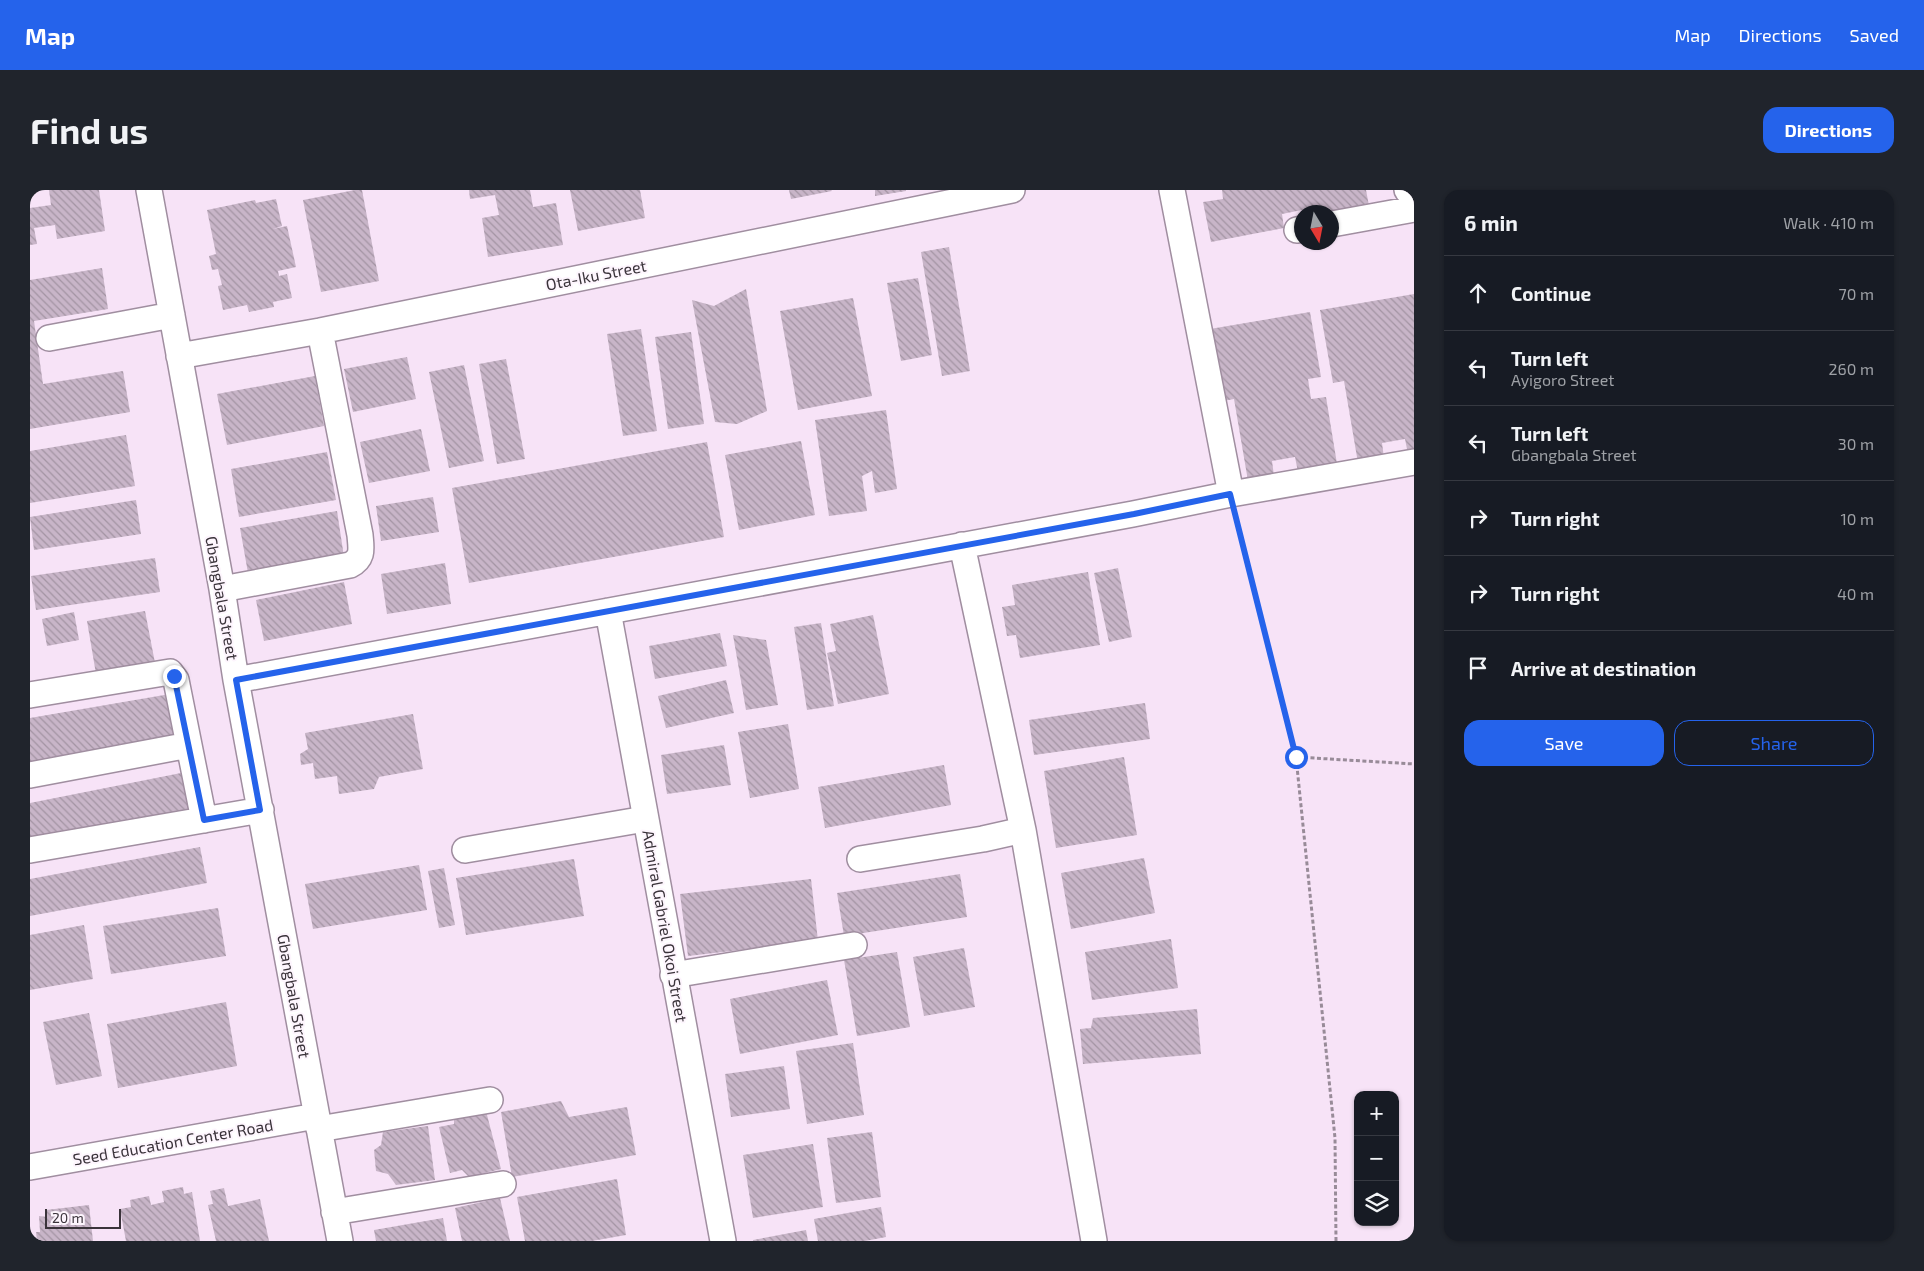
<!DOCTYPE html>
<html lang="en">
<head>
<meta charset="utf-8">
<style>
  :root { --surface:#171b24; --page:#20242c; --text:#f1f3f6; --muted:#9ea1a6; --line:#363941; --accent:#2563eb }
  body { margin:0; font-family:"Exo 2",sans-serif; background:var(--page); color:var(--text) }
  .controls { position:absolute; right:15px; bottom:15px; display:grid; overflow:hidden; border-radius:10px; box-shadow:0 1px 4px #0004 }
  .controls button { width:45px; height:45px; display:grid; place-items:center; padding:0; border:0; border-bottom:1px solid var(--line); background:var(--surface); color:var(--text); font:25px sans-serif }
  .compass { position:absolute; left:1264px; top:15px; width:45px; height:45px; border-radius:50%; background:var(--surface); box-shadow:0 1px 4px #0004; rotate:170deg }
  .scale { position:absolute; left:15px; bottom:12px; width:76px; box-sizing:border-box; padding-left:5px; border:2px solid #3a333a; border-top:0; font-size:14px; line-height:18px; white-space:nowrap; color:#3a333a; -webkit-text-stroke:4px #fdf5fd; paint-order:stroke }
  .stop { position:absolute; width:15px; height:15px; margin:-11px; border:4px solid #2563eb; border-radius:50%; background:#fff }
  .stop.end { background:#2563eb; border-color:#fff; box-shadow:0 1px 5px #0008 }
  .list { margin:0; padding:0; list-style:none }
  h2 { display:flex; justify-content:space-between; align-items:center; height:65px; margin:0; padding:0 20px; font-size:21px }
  h2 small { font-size:16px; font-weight:400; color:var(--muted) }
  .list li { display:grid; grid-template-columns:32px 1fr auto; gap:15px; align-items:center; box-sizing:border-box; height:75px; padding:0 20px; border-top:1px solid var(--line) }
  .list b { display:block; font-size:19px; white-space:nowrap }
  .list p { margin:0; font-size:16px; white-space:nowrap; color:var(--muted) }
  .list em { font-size:16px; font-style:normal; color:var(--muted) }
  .actions { display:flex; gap:10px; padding:15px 20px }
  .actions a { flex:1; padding:11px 0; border:1px solid var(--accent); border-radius:15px; text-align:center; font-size:18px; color:var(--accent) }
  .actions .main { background:var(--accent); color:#fff }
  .icon { flex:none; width:28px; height:28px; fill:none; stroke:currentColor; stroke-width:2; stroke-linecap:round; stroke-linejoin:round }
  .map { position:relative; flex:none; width:1384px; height:1051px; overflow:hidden; border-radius:15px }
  header { display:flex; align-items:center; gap:30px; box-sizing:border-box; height:70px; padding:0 25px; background:var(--accent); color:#fff }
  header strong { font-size:24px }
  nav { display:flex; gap:28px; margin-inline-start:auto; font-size:18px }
  .intro { display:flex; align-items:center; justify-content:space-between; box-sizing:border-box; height:120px; padding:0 30px }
  h1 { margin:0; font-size:35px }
  .button { padding:12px 22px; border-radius:15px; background:var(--accent); color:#fff; font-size:18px; font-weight:700 }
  main { display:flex; gap:30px; padding:0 30px }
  aside { flex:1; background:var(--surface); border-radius:15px; box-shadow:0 1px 4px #0004 }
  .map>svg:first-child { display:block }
</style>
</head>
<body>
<header>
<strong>Map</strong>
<nav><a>Map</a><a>Directions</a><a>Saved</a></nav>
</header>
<div class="intro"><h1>Find us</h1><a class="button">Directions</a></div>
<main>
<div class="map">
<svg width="1384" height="1051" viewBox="0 0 1384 1051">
  <defs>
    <pattern id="building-back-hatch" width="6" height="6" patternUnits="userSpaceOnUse" patternTransform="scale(1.25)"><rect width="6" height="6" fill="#c8b5c8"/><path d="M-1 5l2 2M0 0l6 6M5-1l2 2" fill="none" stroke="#a394a3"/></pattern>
  </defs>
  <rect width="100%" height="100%" fill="#f7e3f7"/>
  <path fill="url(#building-back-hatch)" d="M19 0H69L75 41 27 49 25 35 4 38 7 54 0 55V18L21 15Z
    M325 0H332L349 91 291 102 273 10Z
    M439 0H500L503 17 526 13 533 55 458 67 452 28 469 25 465 5 440 9Z
    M540 0H610L615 28 548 41Z
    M759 0H801L802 1 761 9Z
    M845 0H876V1L845 6Z
    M1192 0H1336L1340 21 1273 22 1272 20 1252 24 1254 38 1181 52 1173 12 1193 9Z
    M246 9 252 36 243 39 257 36 266 77 248 81 249 86 257 84 262 108 243 112 244 117 219 122 217 115 193 120 188 96 192 95 188 79 182 80 179 66 186 64 177 20 225 10 226 13Z
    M919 57 940 181 912 186 891 62Z
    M72 78 78 119 4 131 13 194 93 181 100 222 0 239V90Z
    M888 88 902 165 871 171 857 93Z
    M716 99 737 221 707 234 685 232 662 110 684 116Z
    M1384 104V268L1379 269 1375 249 1352 253 1354 268 1328 273 1314 191 1303 193 1290 120Z
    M823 108 842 206 768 220 750 121Z
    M1280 122 1291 187 1278 189 1281 209 1296 207 1308 280 1269 287 1265 267 1242 271 1244 286 1218 291 1204 209 1193 211 1180 139Z
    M611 139 627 241 593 246 577 144Z
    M661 142 674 234 638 239 625 147Z
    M377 167 386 209 323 222 314 179Z
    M476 169 495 269 467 274 449 174Z
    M434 175 454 271 419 278 399 182Z
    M285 186 294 236 197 255 187 204Z
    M856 220 867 299 845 303 842 281 832 286 837 321 799 326 785 230Z
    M391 239 400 281 339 293 330 252Z
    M96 245 105 296 0 313V261Z
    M771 251 785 325 709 340 695 265Z
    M677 252 694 347 439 393 422 298Z
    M297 262 306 310 209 327 201 279Z
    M403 307 409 342 351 351 346 316Z
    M106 310 111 344 4 360 0 327Z
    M307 321 314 367 218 383 210 338Z
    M125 368 130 402 6 420 1 386Z
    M415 373 421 414 357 424 351 384Z
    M1088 378 1102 447 1079 452 1064 383Z
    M1058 382 1070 455 990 468 986 445 977 446 972 417 985 415 982 395Z
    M314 392 322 434 234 451 226 410Z
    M115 421 125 473 66 484 57 431Z
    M44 422 49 450 17 456 12 429Z
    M843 425 859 504 808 514 797 463 806 461 800 434Z
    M791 433 804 516 777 520 764 437Z
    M690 443 697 476 625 489 619 456Z
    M703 445 736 450 748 515 716 520Z
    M696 490 704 523 636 538 628 506Z
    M140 504 147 547 0 572V528Z
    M1115 513 1120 549 1004 565 999 530Z
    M383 524 393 579 349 587 344 599 309 604 307 586 285 589 283 573 271 575 270 564 278 559 275 543Z
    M758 534 769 599 720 608 708 542Z
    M694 555 701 595 637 604 631 565Z
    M1094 567 1107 645 1026 658 1014 581Z
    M914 575 921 615 795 638 788 597Z
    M156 582 164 620 0 653V613Z
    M170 657 177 693 0 726V689Z
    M1114 668 1125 723 1041 739 1031 683Z
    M544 669 554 726 436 745 426 688Z
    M389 675 397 720 283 739 275 694Z
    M414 678 425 735 409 738 398 681Z
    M930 684 937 727 814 746 807 703Z
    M781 689 788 751 658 766 650 704Z
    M188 718 196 766 81 784 73 736Z
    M54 735 63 789 0 800V745Z
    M1141 749 1148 798 1062 810 1055 762Z
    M934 758 945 817 894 826 883 767Z
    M867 762 880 837 827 846 814 770Z
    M797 790 808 845 710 864 700 809Z
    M196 812 207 876 88 898 77 834Z
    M1167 819 1171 864 1053 874 1050 839 1061 838 1063 828Z
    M59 823 72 886 26 895 13 832Z
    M823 853 834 925 777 934 766 861Z
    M754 876 760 919 701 927 695 884Z
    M531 911 539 927 597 917 606 965 482 987 471 922Z
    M456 921 471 979 439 987 432 980 420 983 409 937 424 934V929Z
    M398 936 405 990 366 995 358 984 346 981 344 960 351 955 353 942Z
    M842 942 851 1007 806 1013 797 948Z
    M783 954 793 1017 723 1028 713 965Z
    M587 989 596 1045 562 1051H495L487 1007Z
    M153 997 154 1004 162 1002 170 1051H96L90 1019 101 1017 100 1010 119 1006 121 1015 134 1012 132 1001Z
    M194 998 198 1016 230 1009 239 1051H186L178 1015 183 1014 180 1001Z
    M470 1008 480 1051H432L425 1018Z
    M59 1015 63 1051H7L6 1042H10L9 1026 17 1027 16 1020Z
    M851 1017 856 1047 835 1051H788L784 1029Z
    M413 1028 417 1051H346L344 1040Z
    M776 1040 778 1051H723V1050Z"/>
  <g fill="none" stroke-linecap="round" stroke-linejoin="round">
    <g stroke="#a08ea0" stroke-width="28">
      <path id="minor" d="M119 0 192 399 206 490 310 1051
        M1142 0 1201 304
        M1377 0 1384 8
        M1302 34 1384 19
        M1267 40 1272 39
        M19 148 142 125
        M149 166 290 141 982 0
        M932 355 993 640 1064 1051
        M192 399 320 375C334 368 331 358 330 345L290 141
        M578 421 693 1051
        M206 490 1103 324 1201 304 1384 272
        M0 505 140 482 146 490 174 630
        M0 585 159 555
        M0 660 231 620
        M435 660 615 629
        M830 669 953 649 993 640
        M643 785 824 755
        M289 939 460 910
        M0 977 286 926
        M304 1022 473 994"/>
    </g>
    <path stroke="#988b98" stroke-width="3" stroke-dasharray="4 2.5" stroke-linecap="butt" d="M1206 327 1266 567
      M1306 1051 1305 948 1266 567 1384 574"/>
    <use href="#minor" stroke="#fff" stroke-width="25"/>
  </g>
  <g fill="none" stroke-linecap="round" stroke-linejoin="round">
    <path stroke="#2563eb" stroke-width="6" d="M144 486 174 630 230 620 206 490 1104 324 1200 304 1266 567"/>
  </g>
  <g text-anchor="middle" stroke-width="4" stroke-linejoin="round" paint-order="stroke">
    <g font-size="16" fill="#3a333a" stroke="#fdf5fd">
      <text transform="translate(566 85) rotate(-11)" y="6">Ota-Iku Street</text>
      <text transform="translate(192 408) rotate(80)" y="6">Gbangbala Street</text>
      <text transform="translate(635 736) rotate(80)" y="6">Admiral Gabriel Okoi Street</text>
      <text transform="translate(264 806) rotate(80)" y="6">Gbangbala Street</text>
      <text transform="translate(143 952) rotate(-10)" y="6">Seed Education Center Road</text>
    </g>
  </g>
</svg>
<div class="controls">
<button>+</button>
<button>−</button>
<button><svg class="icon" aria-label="layers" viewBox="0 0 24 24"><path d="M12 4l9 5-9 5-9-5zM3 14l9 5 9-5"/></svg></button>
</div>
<svg class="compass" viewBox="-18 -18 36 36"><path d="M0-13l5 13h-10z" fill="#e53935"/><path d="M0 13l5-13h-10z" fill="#9ea1a6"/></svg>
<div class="scale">20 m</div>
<div class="stop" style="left:1266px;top:567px"></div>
<div class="stop end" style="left:144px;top:486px"></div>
</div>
<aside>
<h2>6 min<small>Walk · 410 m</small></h2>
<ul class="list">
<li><svg class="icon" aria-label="ahead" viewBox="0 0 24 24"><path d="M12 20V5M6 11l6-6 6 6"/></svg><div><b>Continue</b></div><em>70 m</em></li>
<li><svg class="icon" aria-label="left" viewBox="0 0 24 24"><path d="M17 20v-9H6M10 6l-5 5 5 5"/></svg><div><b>Turn left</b><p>Ayigoro Street</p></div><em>260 m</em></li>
<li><svg class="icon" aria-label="left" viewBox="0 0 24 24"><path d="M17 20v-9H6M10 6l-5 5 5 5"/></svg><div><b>Turn left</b><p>Gbangbala Street</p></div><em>30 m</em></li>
<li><svg class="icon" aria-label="right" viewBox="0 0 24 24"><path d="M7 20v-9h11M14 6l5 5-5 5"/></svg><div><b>Turn right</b></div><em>10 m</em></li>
<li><svg class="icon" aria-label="right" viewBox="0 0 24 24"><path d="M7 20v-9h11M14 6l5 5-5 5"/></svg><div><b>Turn right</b></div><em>40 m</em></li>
<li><svg class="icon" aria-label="arrive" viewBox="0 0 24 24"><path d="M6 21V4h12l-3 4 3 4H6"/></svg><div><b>Arrive at destination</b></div></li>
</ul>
<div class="actions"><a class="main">Save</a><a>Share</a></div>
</aside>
</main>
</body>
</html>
